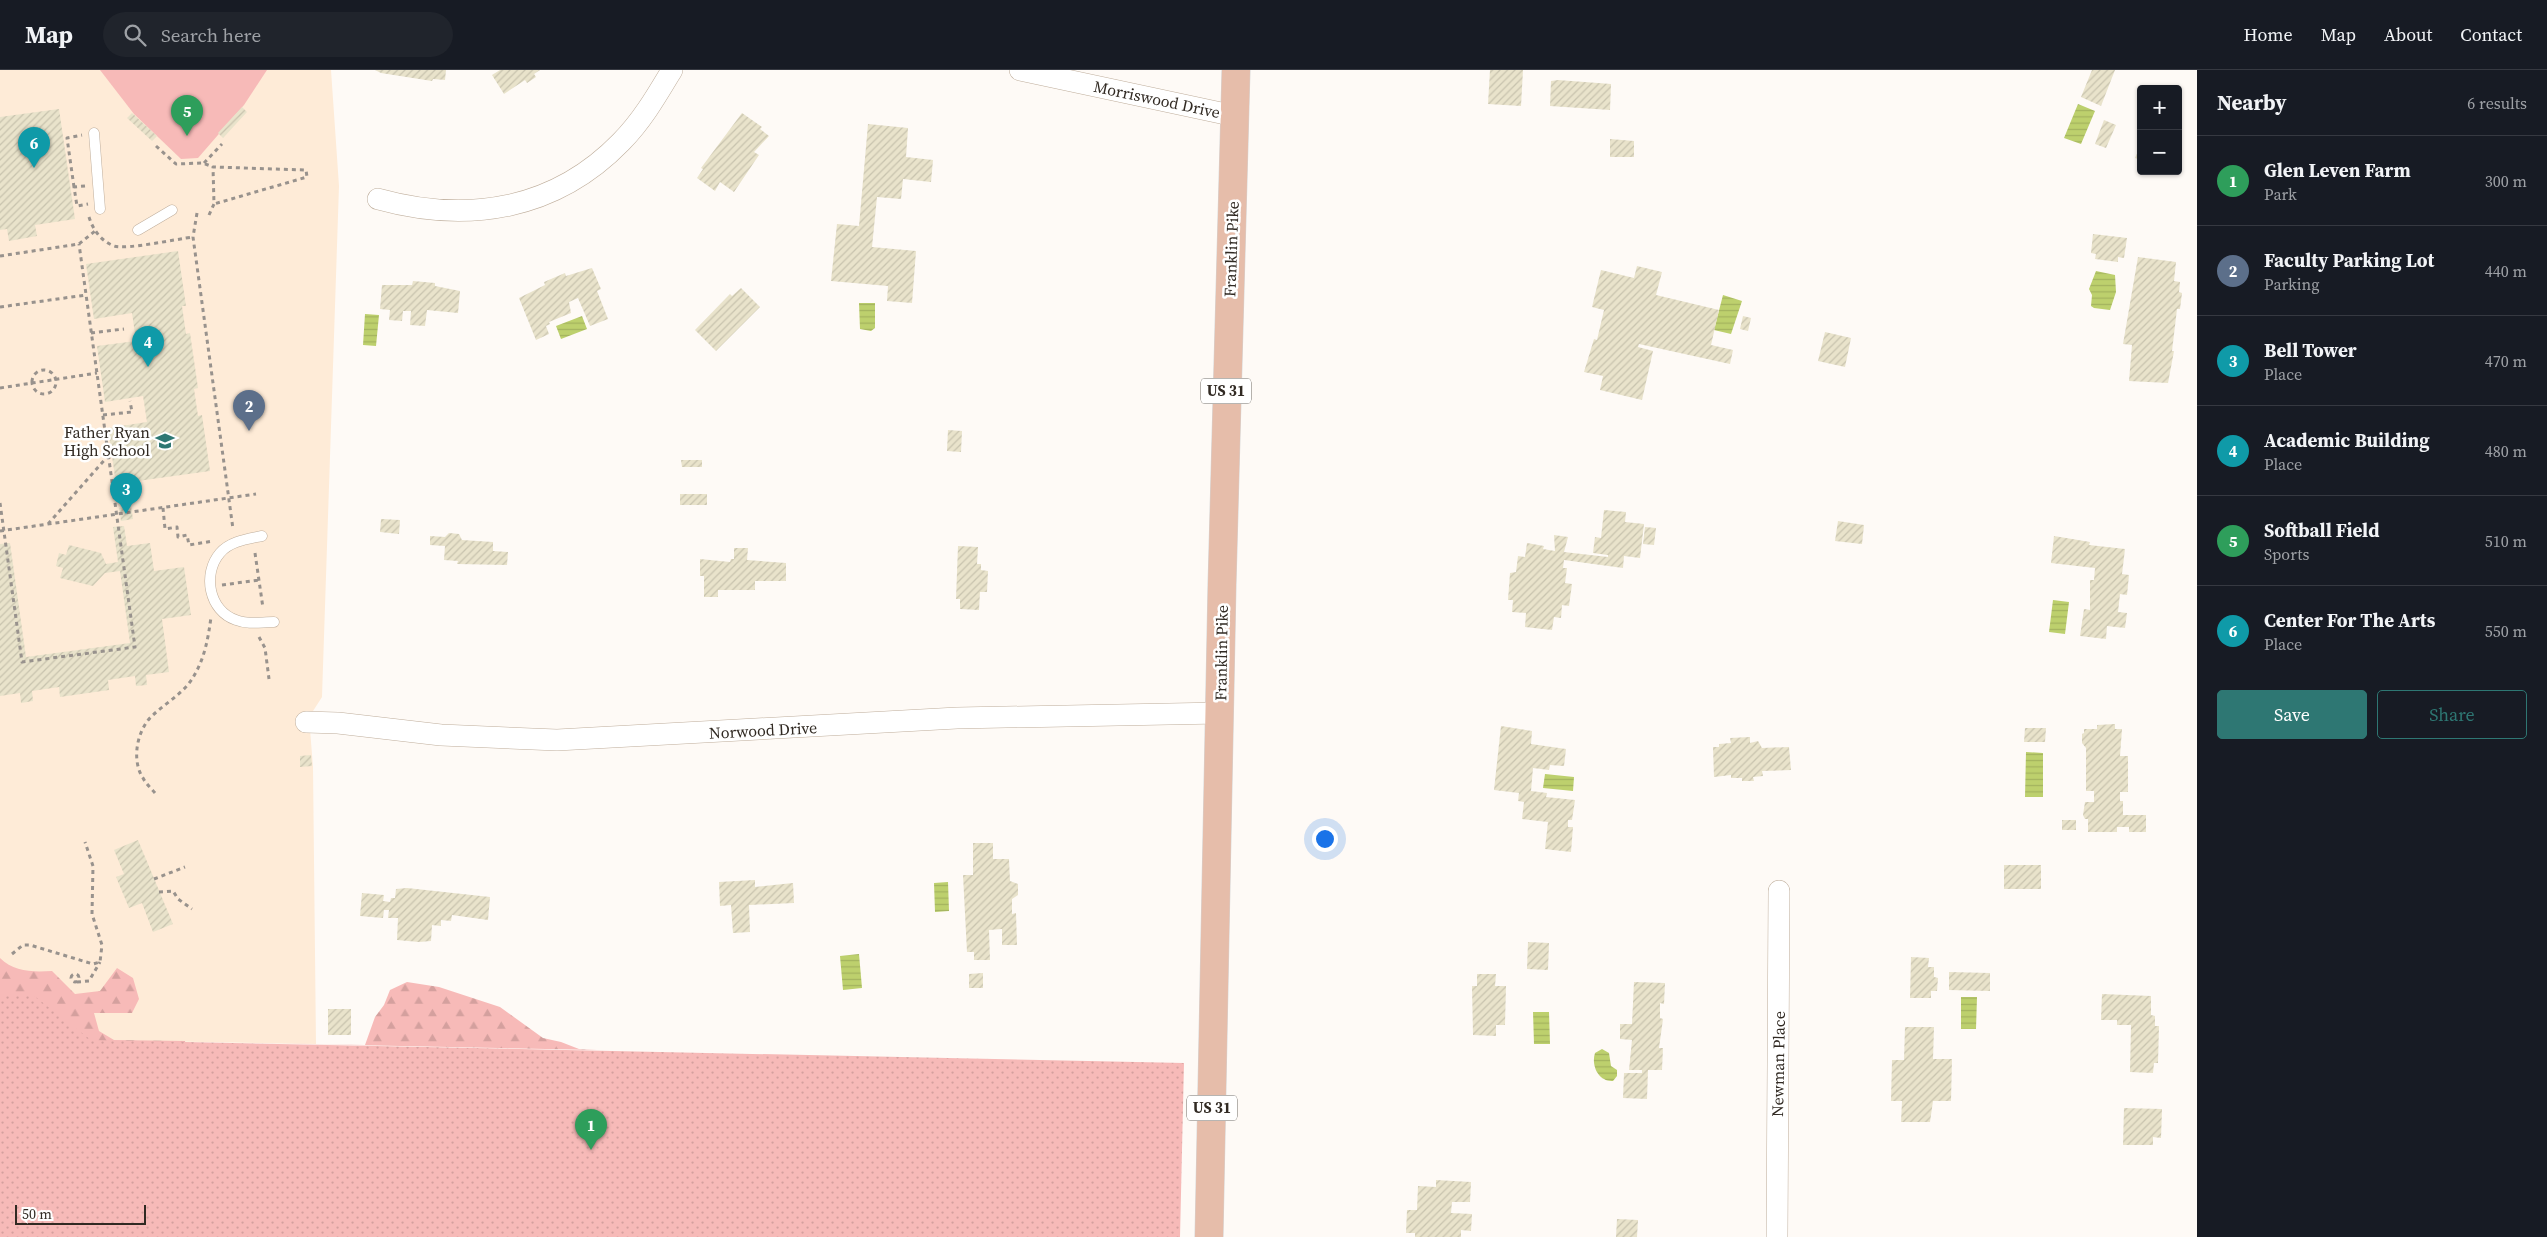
<!DOCTYPE html>
<html lang="en">
<head>
<meta charset="utf-8">
<style>
  :root { --surface:#171b24; --page:#20242c; --text:#f1f3f6; --muted:#9ea1a6; --line:#363941; --accent:#2e7773 }
  body { margin:0; font-family:"Source Serif 4",serif; background:var(--page); color:var(--text) }
  .controls { position:absolute; right:15px; top:15px; display:grid; overflow:hidden; border-radius:5px; box-shadow:0 1px 4px #0004 }
  .controls button { width:45px; height:45px; display:grid; place-items:center; padding:0; border:0; border-bottom:1px solid var(--line); background:var(--surface); color:var(--text); font:25px sans-serif }
  .scale { position:absolute; left:15px; bottom:12px; width:131px; box-sizing:border-box; padding-left:5px; border:2px solid #312a23; border-top:0; font-size:14px; line-height:18px; white-space:nowrap; color:#312a23; -webkit-text-stroke:4px #fff; paint-order:stroke }
  .you { position:absolute; left:1324px; top:768px; width:18px; height:18px; margin:-12px; border:4px solid #fff; border-radius:50%; background:#1a73e8; box-shadow:0 0 0 8px #1a73e833 }
  .badge { display:grid; place-items:center; width:32px; height:32px; border-radius:50%; background:var(--accent); color:#fff; font-size:16px; font-weight:700 }
  .pin { position:absolute; translate:-50% -41px; filter:drop-shadow(0 1px 2px #0008) }
  .pin::after { content:''; position:absolute; top:26px; width:18px; height:15px; background:inherit; clip-path:polygon(0 0,100% 0,50% 100%) }
  .list { margin:0; padding:0; list-style:none }
  h2 { display:flex; justify-content:space-between; align-items:center; height:65px; margin:0; padding:0 20px; font-size:21px }
  h2 small { font-size:16px; font-weight:400; color:var(--muted) }
  .list li { display:grid; grid-template-columns:32px 1fr auto; gap:15px; align-items:center; box-sizing:border-box; height:90px; padding:0 20px; border-top:1px solid var(--line) }
  .list b { display:block; font-size:19px; white-space:nowrap }
  .list p { margin:0; font-size:16px; white-space:nowrap; color:var(--muted) }
  .list em { font-size:16px; font-style:normal; color:var(--muted) }
  .actions { display:flex; gap:10px; padding:15px 20px }
  .actions a { flex:1; padding:11px 0; border:1px solid var(--accent); border-radius:5px; text-align:center; font-size:18px; color:var(--accent) }
  .actions .main { background:var(--accent); color:#fff }
  .icon { flex:none; width:28px; height:28px; fill:none; stroke:currentColor; stroke-width:2; stroke-linecap:round; stroke-linejoin:round }
  .map { position:relative; flex:none; width:2197px; height:1167px; overflow:hidden }
  header { display:flex; align-items:center; gap:30px; box-sizing:border-box; height:70px; padding:0 25px; background:var(--surface); border-bottom:1px solid var(--line) }
  header strong { font-size:24px }
  nav { display:flex; gap:28px; margin-inline-start:auto; font-size:18px }
  .search { width:350px; height:45px; background:var(--page); display:flex; align-items:center; gap:12px; box-sizing:border-box; padding:0 18px; border-radius:28px; color:var(--muted); font-size:19px }
  main { display:flex }
  aside { flex:1; background:var(--surface) }
  .map>svg:first-child { display:block }
</style>
</head>
<body>
<header>
<strong>Map</strong>
<div class="search"><svg class="icon" aria-label="search" viewBox="0 0 24 24"><circle cx="10" cy="10" r="6"/><path d="M15 15l6 6"/></svg>Search here</div>
<nav><a>Home</a><a>Map</a><a>About</a><a>Contact</a></nav>
</header>
<main>
<div class="map">
<svg width="2197" height="1167" viewBox="0 0 2197 1167">
  <defs>
    <pattern id="forest-firs" width="22" height="20" patternUnits="userSpaceOnUse" patternTransform="scale(1.25)"><rect width="22" height="20" fill="#f7bab8"/><path d="M5 1l3.5 6h-7zM16 11l3.5 6h-7z" fill="#d4a09e"/></pattern>
    <pattern id="park-dots" width="8" height="8" patternUnits="userSpaceOnUse" patternTransform="scale(1.25)"><rect width="8" height="8" fill="#f7bab8"/><path d="M2 2h.1M6 6h.1" fill="none" stroke="#d4a09e" stroke-width="1.8" stroke-linecap="round"/></pattern>
    <pattern id="water-rules" width="6" height="5" patternUnits="userSpaceOnUse" patternTransform="scale(1.25)"><rect width="6" height="5" fill="#bdd06d"/><path d="M0 2.5h6" fill="none" stroke="#a3b35e"/></pattern>
    <pattern id="building-hatch" width="6" height="6" patternUnits="userSpaceOnUse" patternTransform="scale(1.25)"><rect width="6" height="6" fill="#e9e3cb"/><path d="M-1 1l2-2M0 6l6-6M5 7l2-2" fill="none" stroke="#c8c3ae"/></pattern>
  </defs>
  <rect width="100%" height="100%" fill="#fefaf6"/>
  <path fill="#feebd7" d="M0 0H331L339 116 322 627 306 652 310 659 313 697 316 974 91 970 0 924Z"/>
  <path fill="url(#forest-firs)" d="M0 888C14 902 32 902 52 901L75 924 100 921 117 898 133 908 139 929 132 943H94L99 961 114 970 185 971 190 1002 0 960Z
    M407 912 439 917 500 937 543 968 561 972 579 979 597 980 248 973 365 975 375 947 384 935 390 920Z"/>
  <path fill="url(#park-dots)" d="M0 924 33 925 91 970 1184 993 1180 1167H0Z"/>
  <path fill="#f7bab8" d="M100 0H267L244 35 198 88 181 89 134 44Z"/>
  <path fill="url(#water-rules)" d="M2078 34 2095 41 2081 74 2064 68Z
    M2096 201 2115 205 2116 222 2110 240 2094 238 2091 236 2092 225 2089 219Z
    M1723 225 1742 231 1731 264 1714 260Z
    M859 233H875V258L871 261 860 259Z
    M365 244 379 245 376 276 363 275Z
    M582 246 587 259 561 269 556 256Z
    M2053 530 2069 532 2065 564 2049 562Z
    M2026 682 2043 683V727H2025Z
    M1545 704 1574 707 1573 721 1543 718Z
    M948 812 949 841 935 842 934 813Z
    M859 884 862 918 843 920 840 886Z
    M1961 927H1977L1976 959H1961Z
    M1533 942H1549L1550 974H1534Z
    M1602 979 1609 983 1611 996 1617 1000V1006L1613 1011C1598 1012 1591 995 1595 983Z"/>
  <path fill="url(#building-hatch)" d="M375 0H446L445 10 433 9 432 11 381 3Z
    M500 0H540L534 4 536 7 527 13 525 10 504 24 492 5Z
    M1490 0H1523L1521 36 1488 34Z
    M2092 0H2115L2101 36 2081 27Z
    M1558 10 1611 14 1610 40 1550 36 1551 11Z
    M242 37 247 42 223 68 218 63Z
    M59 39 75 149 35 155 37 166 9 171 7 159 0 160V47Z
    M132 43 157 66 152 71 127 48Z
    M742 43 762 57 760 59 769 66 754 82 759 85 734 122 720 112 715 121 697 108 703 99 701 98Z
    M2104 50 2116 55 2106 78 2095 74Z
    M868 54 908 58 906 87 933 90 931 112 903 109 901 129 877 127 872 177 916 181 912 233 887 231 888 216 831 211 837 154 859 156Z
    M1610 69 1634 71V87H1610Z
    M2141 75V90L2135 88Z
    M2093 164 2127 168 2124 188 2118 187V192L2095 189 2096 184 2091 183Z
    M178 181 186 236H182L186 264 190 263 198 318 194 319 198 346 202 345 210 401 116 414 108 358 147 352 143 326 105 332 97 276 136 271 132 243 94 249 86 194Z
    M2138 187 2176 192 2174 211 2180 212 2179 222 2182 223 2180 239H2177L2172 281H2174L2168 313 2129 311 2132 275 2123 274Z
    M1637 196 1662 202 1656 225 1719 240 1711 275 1733 280 1730 294 1639 274 1638 277 1653 281 1642 330 1600 320 1603 306 1584 302 1594 269 1597 270 1604 240 1592 237 1601 200 1634 208Z
    M592 198 601 219 597 221 608 249 590 256 578 228 569 232 571 243 549 252 550 254 546 256 549 264 536 270 519 228 545 215 544 212 565 203 566 206Z
    M413 211 435 213V216L460 221 458 243 427 240 425 256 410 255 411 241H403L402 251 389 250 390 240 380 239 382 215H412Z
    M741 218 760 237 716 281 695 260 730 224 732 226Z
    M1743 246 1751 248 1748 261 1740 259Z
    M1825 262 1851 268 1845 297 1818 291Z
    M948 360 962 361 961 382 947 381Z
    M681 390H702V397H682Z
    M680 424H707V435H680Z
    M131 436 133 449 121 451 119 438Z
    M1604 440 1626 442 1625 452 1644 454 1640 488 1624 486 1623 498 1564 490 1563 498H1567L1565 513 1572 514 1569 536 1562 535 1561 548 1554 547 1552 560 1525 557 1526 543 1512 542 1513 530H1508L1510 503 1516 502 1518 486 1525 487 1527 473 1544 476 1543 479 1555 481 1554 465 1568 467 1564 482 1608 487V485L1593 483 1595 467 1601 468Z
    M381 449 400 450 399 464 380 462Z
    M1838 451 1864 455 1862 474 1835 471Z
    M124 456 127 476 150 473 154 501 184 497 191 545 162 549 169 602 146 605 147 615 136 616 135 606 108 610 109 620 60 627 59 617 32 621 33 631 21 633 20 623 0 626V474L10 473 26 587 130 573 120 501 105 503 93 516 60 508 63 498 56 496 59 483 66 485 69 475 101 483 106 494 118 492 113 457Z
    M1645 457 1656 458 1654 475 1643 474Z
    M449 463 459 464 462 470 493 472V481L508 482 507 495 457 494 458 491 444 490 445 476 430 475V466L445 467Z
    M2054 466 2090 472 2089 475 2125 479 2122 504 2129 505 2127 525 2120 524 2118 542 2127 543 2125 558 2107 556 2106 569 2080 566 2084 539 2090 540V510H2094L2095 498 2051 493Z
    M958 476 978 477 977 494H981V500L988 501 987 522H980L979 540 960 539V529H956Z
    M734 478H748L747 490 786 493V511H755V520H718V527H704V506H700V489L730 492 731 489H734Z
    M2115 654V659H2122L2120 686H2128V722H2120V731H2123V745H2146V762H2129V757H2117V762H2088V749H2085L2083 745 2085 732H2094V721H2086V678L2082 673V664L2084 663V659H2097V655Z
    M1501 656 1532 661 1531 674 1566 679 1564 696 1550 695 1549 700 1533 698 1531 721 1547 723 1546 727 1575 730 1572 750H1568V757H1573L1571 782 1545 779 1548 752 1522 749 1524 732 1518 731 1519 723 1494 720Z
    M2025 658H2046L2045 672H2024Z
    M1750 667V673L1758 671 1762 678 1789 677 1791 700 1762 701 1763 706 1753 707 1754 711H1742V708H1731V705L1714 707 1713 677H1719V674L1731 673 1730 668Z
    M311 685 312 696 300 697V686Z
    M2062 750H2076V760H2062Z
    M138 770 173 854 153 862 142 833 129 838 116 807 124 804 114 780Z
    M973 773H993V789H1009L1010 811 1018 814V825L1012 829V844L1016 843 1017 875H1002V859L989 860 990 890H974V882H967L963 805H973Z
    M2004 795H2041V819H2004Z
    M755 810V817L793 813 794 833 749 835 750 862 733 863 731 835 720 836 719 812Z
    M407 818 490 827 488 850 452 845 451 851 441 850V856L432 855 431 871 419 872 397 870 398 848H388L389 840H384L383 848 360 846 362 823 384 825 383 831 390 832 391 828H395L396 819Z
    M1528 872 1549 873 1548 900 1527 899Z
    M1911 887 1929 888 1928 897H1934V907L1938 908 1937 921H1931V928H1910Z
    M1949 902 1990 903V921L1949 920Z
    M983 903V918H969V904Z
    M1477 904H1496L1495 916H1506L1505 955H1496V966L1473 965 1472 916H1477Z
    M1634 912 1665 913 1664 934 1660 933V948L1663 949 1659 978H1663L1662 1000H1648L1647 1029 1623 1028 1624 1003H1642V1000H1629L1632 970 1620 969V954H1632Z
    M2102 924 2151 926V945L2155 946V956H2159L2158 993H2154L2153 1003 2130 1002 2131 955H2117V950H2101Z
    M328 939H351V965H328Z
    M1905 957H1934L1933 989H1952L1951 1031H1933L1930 1052H1901L1902 1031H1891L1892 990H1904Z
    M2124 1038 2162 1039 2161 1068 2153 1067V1075H2123Z
    M1436 1110 1471 1112 1470 1132H1452L1451 1143 1472 1144 1471 1161 1461 1160V1167H1415V1163H1406L1407 1140H1417L1418 1116 1436 1117Z
    M1617 1149 1638 1150 1637 1167H1616Z"/>
  <g fill="none" stroke-linecap="round" stroke-linejoin="round">
    <g stroke="#bfae9c" stroke-width="11">
      <path id="lane" d="M94 63 100 139
        M138 160 172 140
        M262 466C248 469 230 471 220 483 202 504 209 541 236 550 248 555 261 552 274 552"/>
    </g>
    <g stroke="#bfae9c" stroke-width="22">
      <path id="street" d="M1020 0 1235 46
        M378 129C468 154 555 140 621 72 642 51 657 25 672 0
        M306 652 338 653 441 665 557 670 957 648 1220 643
        M1777 1167 1779 821"/>
    </g>
    <g stroke="#d6d4d3" stroke-width="29">
      <path id="primary" d="M1209 1167 1222 515 1236 0"/>
    </g>
    <path stroke="#98928d" stroke-width="3" stroke-dasharray="4 4" stroke-linecap="butt" d="M156 76 176 94 203 93 213 97
      M204 93 222 74
      M85 116 74 117 77 136 88 134
      M74 117 67 68 82 65
      M197 143 193 167 233 459
      M209 145 214 134 213 97 306 100 307 107 214 134
      M89 147C93 160 101 171 114 176 126 180 177 169 193 167
      M0 186 79 174 95 161
      M0 237 86 225
      M91 263 124 259
      M32 312a12 12 0 1 1 24 0a12 12 0 1 1-24 0Z
      M0 318 97 303
      M103 345 132 342 130 331
      M0 433 22 592 135 577 79 174
      M163 438 165 459 177 457 178 467 187 465 189 475 213 471
      M48 454 108 386
      M0 461 256 424
      M255 483 263 538
      M222 515 259 510
      M259 567 265 578 269 609
      M155 723C151 718 146 714 143 708 131 690 137 659 153 645 165 634 180 625 190 612 204 592 208 570 211 547
      M154 809 185 797
      M159 822 173 821 178 829 192 839
      M12 884 23 875H30L93 894 100 892 102 875 92 844 93 796 85 772
      M71 908a4 4 0 1 1 8 0a4 4 0 1 1-8 0Z
      M77 912 89 911 100 892"/>
    <use href="#lane" stroke="#fff" stroke-width="10"/>
    <use href="#street" stroke="#fff" stroke-width="21"/>
    <use href="#primary" stroke="#e6bdaa" stroke-width="28"/>
  </g>
  <defs>
    <g id="university-bare" transform="scale(1.5)"><path d="M0-5L7-2L0 1L-7-2ZM-4 1L0 2.5L4 1V4Q0 6-4 4Z" fill="#2e7773" stroke="#fff" stroke-width="2.5" paint-order="stroke"/></g>
  </defs>
  <g fill-rule="evenodd">
    <use href="#university-bare" x="165" y="371"/>
  </g>
  <g text-anchor="middle" stroke-width="5" stroke-linejoin="round" paint-order="stroke">
    <g fill="#fff" stroke="#6f6a65" stroke-width="1">
      <rect x="1201" y="308.5" width="50" height="25" rx="4"/>
      <rect x="1187" y="1025.5" width="50" height="25" rx="4"/>
    </g>
    <g font-size="15" font-weight="bold" fill="#312a23">
      <text x="1226" y="326">US 31</text>
      <text x="1212" y="1043">US 31</text>
    </g>
    <g font-size="16" fill="#312a23" stroke="#fff">
      <text transform="translate(1157 29) rotate(12)" y="6">Morriswood Drive</text>
      <text transform="translate(1231 179) rotate(-88)" y="6">Franklin Pike</text>
      <text transform="translate(1221 583) rotate(-89)" y="6">Franklin Pike</text>
      <text transform="translate(763 660) rotate(-3)" y="6">Norwood Drive</text>
      <text transform="translate(1778 994) rotate(-89)" y="6">Newman Place</text>
    </g>
    <g font-size="16" fill="#312a23" stroke="#fff" text-anchor="end">
      <text x="150" y="368">Father Ryan<tspan x="150" dy="18">High School</tspan></text>
    </g>
  </g>
</svg>
<div class="controls">
<button>+</button>
<button>−</button>
</div>
<div class="scale">50 m</div>
<div class="you"></div>
<div class="pin badge" style="left:591px;top:1080px;background:#2e9e5b">1</div>
<div class="pin badge" style="left:249px;top:361px;background:#5c6f8a">2</div>
<div class="pin badge" style="left:126px;top:444px;background:#0f9aa8">3</div>
<div class="pin badge" style="left:148px;top:297px;background:#0f9aa8">4</div>
<div class="pin badge" style="left:187px;top:66px;background:#2e9e5b">5</div>
<div class="pin badge" style="left:34px;top:98px;background:#0f9aa8">6</div>
</div>
<aside>
<h2>Nearby<small>6 results</small></h2>
<ul class="list">
<li><span class="badge" style="background:#2e9e5b">1</span><div><b>Glen Leven Farm</b><p>Park</p></div><em>300 m</em></li>
<li><span class="badge" style="background:#5c6f8a">2</span><div><b>Faculty Parking Lot</b><p>Parking</p></div><em>440 m</em></li>
<li><span class="badge" style="background:#0f9aa8">3</span><div><b>Bell Tower</b><p>Place</p></div><em>470 m</em></li>
<li><span class="badge" style="background:#0f9aa8">4</span><div><b>Academic Building</b><p>Place</p></div><em>480 m</em></li>
<li><span class="badge" style="background:#2e9e5b">5</span><div><b>Softball Field</b><p>Sports</p></div><em>510 m</em></li>
<li><span class="badge" style="background:#0f9aa8">6</span><div><b>Center For The Arts</b><p>Place</p></div><em>550 m</em></li>
</ul>
<div class="actions"><a class="main">Save</a><a>Share</a></div>
</aside>
</main>
</body>
</html>
